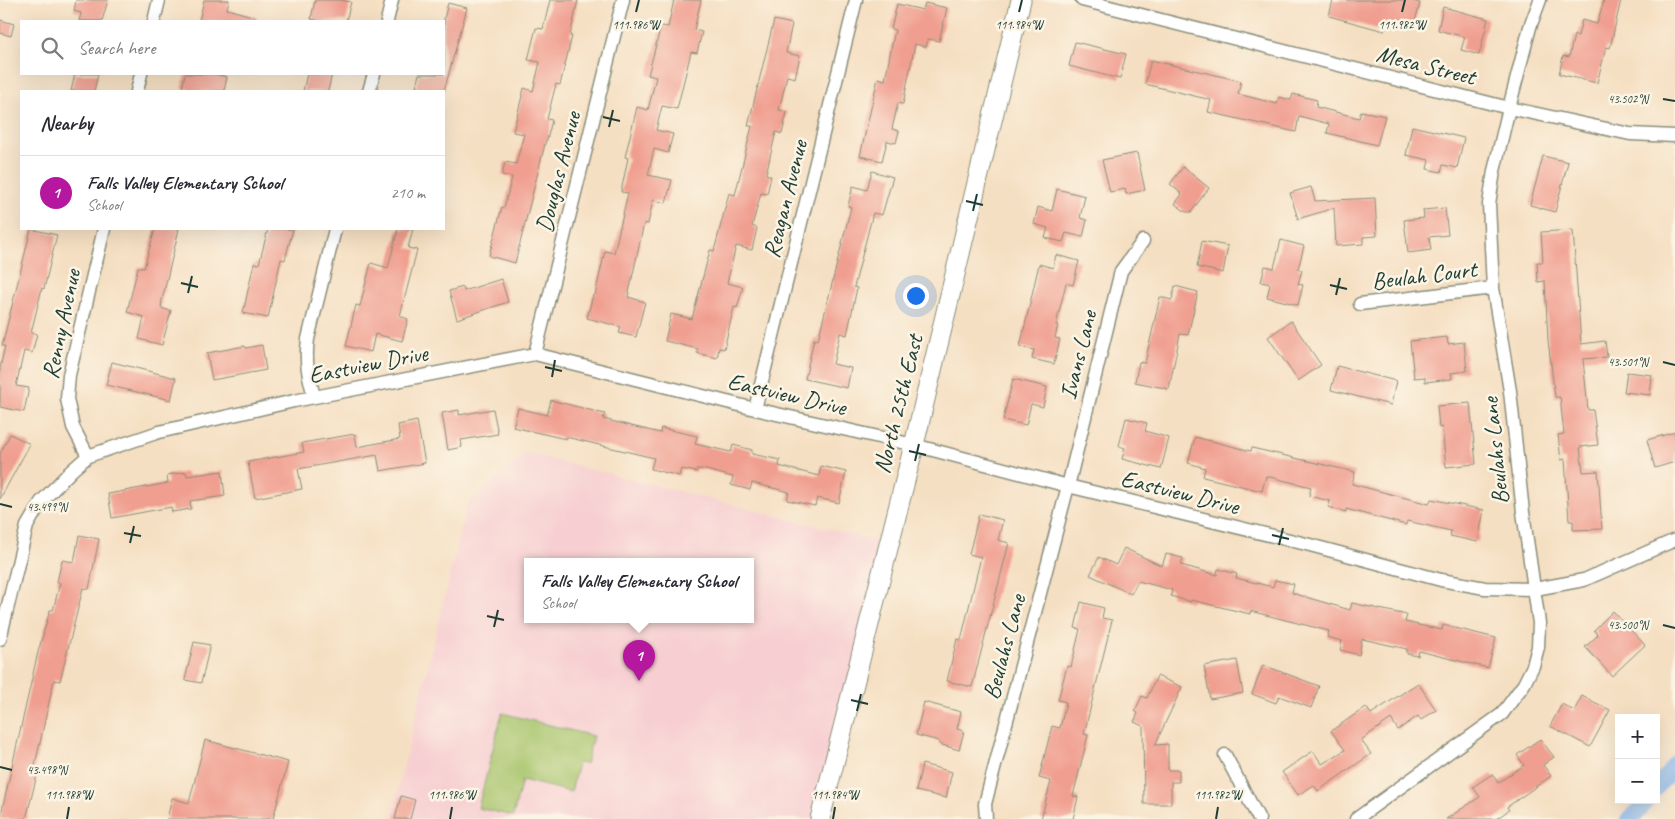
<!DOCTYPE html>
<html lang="en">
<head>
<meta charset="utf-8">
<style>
  :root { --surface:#fff; --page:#f2f2f3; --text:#2b2b33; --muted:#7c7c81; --line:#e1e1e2; --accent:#b5179e }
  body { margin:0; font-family:Caveat,sans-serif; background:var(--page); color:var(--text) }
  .controls { position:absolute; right:15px; bottom:15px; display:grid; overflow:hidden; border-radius:0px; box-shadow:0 5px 20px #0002 }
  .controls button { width:45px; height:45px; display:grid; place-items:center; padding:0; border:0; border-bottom:1px solid var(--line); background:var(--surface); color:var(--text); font:25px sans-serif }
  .you { position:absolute; left:915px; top:295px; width:18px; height:18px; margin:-12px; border:4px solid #fff; border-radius:50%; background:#1a73e8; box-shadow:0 0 0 8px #1a73e833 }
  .badge { display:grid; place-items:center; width:32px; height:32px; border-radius:50%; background:var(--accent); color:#fff; font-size:16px; font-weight:700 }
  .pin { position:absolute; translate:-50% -41px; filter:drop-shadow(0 1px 2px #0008) }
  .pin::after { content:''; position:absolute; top:26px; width:18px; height:15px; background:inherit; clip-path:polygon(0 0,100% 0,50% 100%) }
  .popup { position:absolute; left:524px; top:558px; width:230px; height:65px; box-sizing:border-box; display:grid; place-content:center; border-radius:0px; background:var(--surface); filter:drop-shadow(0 1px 4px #0005); font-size:16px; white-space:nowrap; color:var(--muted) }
  .popup b { font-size:19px; color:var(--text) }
  .popup::after { content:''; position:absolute; left:50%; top:100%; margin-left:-10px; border:10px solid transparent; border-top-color:var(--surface) }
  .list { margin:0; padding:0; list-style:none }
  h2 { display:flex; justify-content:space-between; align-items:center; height:65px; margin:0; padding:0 20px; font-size:21px }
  h2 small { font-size:16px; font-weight:400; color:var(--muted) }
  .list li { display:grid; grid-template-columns:32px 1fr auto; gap:15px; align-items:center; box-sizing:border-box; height:75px; padding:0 20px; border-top:1px solid var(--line) }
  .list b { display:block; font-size:19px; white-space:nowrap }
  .list p { margin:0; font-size:16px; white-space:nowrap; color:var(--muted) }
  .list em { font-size:16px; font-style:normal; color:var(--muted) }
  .icon { flex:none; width:28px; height:28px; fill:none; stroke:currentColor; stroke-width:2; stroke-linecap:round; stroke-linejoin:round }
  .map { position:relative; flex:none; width:1675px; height:819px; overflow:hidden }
  .search { position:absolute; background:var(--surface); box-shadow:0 5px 20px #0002; left:20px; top:20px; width:425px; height:55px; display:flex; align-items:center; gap:12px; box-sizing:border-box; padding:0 18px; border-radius:0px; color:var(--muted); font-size:19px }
  .panel { position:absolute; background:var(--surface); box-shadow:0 5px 20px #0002; left:20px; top:90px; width:425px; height:140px; border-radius:0px }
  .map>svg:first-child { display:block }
</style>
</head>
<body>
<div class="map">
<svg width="1675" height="819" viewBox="0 0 1675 819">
  <rect width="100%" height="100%" fill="#fcf5e5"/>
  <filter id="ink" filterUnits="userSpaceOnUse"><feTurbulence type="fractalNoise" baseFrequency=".02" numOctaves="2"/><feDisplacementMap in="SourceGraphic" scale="10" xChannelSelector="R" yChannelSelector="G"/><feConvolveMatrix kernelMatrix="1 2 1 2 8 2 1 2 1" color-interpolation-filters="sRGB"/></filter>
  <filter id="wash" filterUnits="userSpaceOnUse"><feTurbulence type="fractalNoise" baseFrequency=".0096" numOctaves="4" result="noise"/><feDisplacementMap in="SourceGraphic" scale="20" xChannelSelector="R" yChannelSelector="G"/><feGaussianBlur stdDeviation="1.12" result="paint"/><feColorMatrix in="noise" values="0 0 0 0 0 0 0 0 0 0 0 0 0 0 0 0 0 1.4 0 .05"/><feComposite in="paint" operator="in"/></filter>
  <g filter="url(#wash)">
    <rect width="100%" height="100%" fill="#f5dfc2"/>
    <path fill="#f7cfd2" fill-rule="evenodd" d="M526 453 889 544 820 819H391L467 504ZM528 562H750V620H528Z"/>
    <path fill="#a7c46b" stroke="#638050" d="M502 713 593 736 586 764 578 763 571 792 522 780 513 816 478 808Z"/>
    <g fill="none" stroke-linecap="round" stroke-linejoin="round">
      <path stroke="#81b2ed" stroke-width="16" d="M1656 789 1675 764
        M1629 819 1640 810 1647 800"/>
    </g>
    <g id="blocks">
      <path fill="#f09e8f" d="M76 0H108L102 21H79L81 13 74 11Z
        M204 0H229L227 9 256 17V21H199Z
        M315 0H340L351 2 346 21H321L311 19Z
        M550 0H578L570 36H572L560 85 556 84 547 119 552 120 547 140H546L515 263 489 256 502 207 504 208 512 177 502 175 505 162 516 164 524 134 513 132 524 88 533 91 540 62 528 60 536 28 543 29Z
        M674 0H701L694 30 702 32 697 53 691 52 677 109 662 106 656 130 673 134 668 153 654 149 648 175 672 180 666 203 653 200 648 224 644 223 628 297 645 302 636 337 619 333 621 327 587 318 593 295H595L605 251 614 253 628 193 621 192 628 158 625 157 637 107 648 110 656 77 648 75 661 26 668 27Z
        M1333 0H1408L1420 3 1413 29 1386 22 1384 31 1329 16Z
        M1604 0H1621L1610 48 1606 47 1597 83 1559 74 1563 56 1569 57 1574 35 1578 36 1582 20 1597 24Z
        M448 3 467 8 444 91H425L426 90 416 87 419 74H444V19Z
        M925 3 947 8 939 41 928 39 926 47 915 44 903 104 898 103 892 129 899 131 896 143 887 141 882 161 860 156 878 78 885 80 895 30 891 29 897 4 923 10Z
        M1443 7 1488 19 1479 55 1461 50 1465 37 1438 30Z
        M0 20 14 24 11 36 0 33Z
        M774 20 792 24 786 53 800 56 795 78 787 76 779 110 787 112 782 134 776 132 766 174 771 176 767 194 761 193 752 226 757 228 752 250 736 246 727 283 743 287 737 308 734 307 724 349 719 348 717 358 697 353 698 349 665 341 671 314 692 319 710 250 714 251 729 193 735 195 752 126H748Z
        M1075 42 1126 54 1120 79 1069 66Z
        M1151 60 1241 81 1238 94 1277 104 1279 97 1291 100 1293 94 1317 100 1316 107 1359 118 1361 111 1385 116 1377 145 1327 133 1329 124 1299 116 1296 132 1208 112 1211 100 1145 84Z
        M75 74H98L94 91H71Z
        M185 74H215L227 77 224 91H196L182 88Z
        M307 74H332L328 91H303Z
        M1412 126 1464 138 1457 168 1443 165 1441 172 1427 169 1429 160 1406 155Z
        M1137 153 1145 190 1126 194 1125 189 1110 192 1102 160Z
        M1543 156 1568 162 1555 212 1530 205Z
        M1183 167 1209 188 1191 212H1186L1175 204 1182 194 1170 184Z
        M872 171 893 177 882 215 873 213 854 287 857 288 847 335 840 333 833 364 851 368 847 388 805 379 814 339 818 340 851 207 848 206 853 186 867 190Z
        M1311 187 1315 201 1375 198 1377 236 1363 237V244L1336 246 1334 208 1298 219 1290 193Z
        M1057 189 1085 196 1080 218 1087 220 1083 237 1066 233 1063 242 1045 238 1048 228 1034 224 1038 207 1052 211Z
        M1445 208 1448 235 1429 237 1431 250 1408 253 1404 220 1424 218 1423 210Z
        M31 229 57 235 44 289 42 288 31 333 37 334 32 353 24 351 16 386 29 388 24 412 0 407V368L5 346H2Z
        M155 229H179L162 300 161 308 171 311 162 345 139 339 144 317 127 312 138 267 144 268Z
        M268 229H293L285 260 281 259 268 318 243 313 254 263 259 264Z
        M398 229H413L408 248 417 250 400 316 408 319 402 341 375 334 371 352 346 346 356 305 360 306 371 263 388 268Z
        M1573 230 1581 344 1605 341 1607 357 1583 359 1588 410H1593L1598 445 1580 447 1583 472 1598 471 1602 529 1573 530V521H1569L1565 459 1561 460 1558 435 1564 434 1560 397H1555L1548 340 1545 281 1538 282 1537 262H1543L1541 232Z
        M1281 240 1304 246 1298 269 1302 270 1298 284 1303 285 1298 305 1267 297 1270 284 1261 282 1265 266 1274 268Z
        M1202 241 1228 246 1223 273 1197 267Z
        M1056 255 1079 261 1073 285 1066 283 1056 325H1058L1055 338 1060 339 1054 364 1032 359 1034 350 1020 347 1039 264 1053 268Z
        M501 279 508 302 457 319 449 291 463 287 464 291Z
        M1175 286 1198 292 1188 335 1180 334 1169 389 1135 382 1139 362 1145 363 1160 297 1172 300Z
        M1291 321 1321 365 1298 381 1268 337Z
        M1447 337 1448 344 1464 342 1467 371 1451 373 1452 379 1425 382V377L1414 378 1410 341Z
        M262 345 266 370 212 380 207 353 245 346 246 348Z
        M112 362 176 378 171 400 106 385Z
        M1337 366 1396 381 1391 405 1331 390Z
        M1627 372 1652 375 1650 395 1624 392Z
        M1013 379 1047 387 1043 407 1031 404 1026 425 1003 420Z
        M551 400 605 414 603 419 660 433 661 428 697 436 695 444 731 452 733 445 752 450V454L780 460 779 466 819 476 821 466 846 472 839 503 817 498 815 506 787 500 789 492 752 483 750 490 731 485 733 477 706 470 697 469 696 472 681 469 679 476 651 469 654 458 566 437V439L513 427 518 408 547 415Z
        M1470 403 1476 464 1446 467 1442 427 1439 428 1437 406Z
        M493 409 498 434 461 440 462 447 448 450 442 413 459 410V415Z
        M1126 418 1147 423 1145 431 1169 438 1161 469 1122 459 1125 448 1119 446Z
        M417 421 425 463 380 471 377 455 298 469 302 489 255 498 248 462 304 452 302 443 355 434 357 447 400 439 398 425Z
        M1675 432V462L1655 468 1647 440Z
        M10 434 30 444 0 499V454Z
        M1195 437 1251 451 1252 448 1355 472 1352 484 1429 504 1431 499 1484 510 1478 542 1450 536 1451 531 1407 521 1406 525 1346 509V512L1328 507 1330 501 1309 496 1311 487 1266 476 1262 491 1203 477 1205 468 1188 463Z
        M222 471 225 496 190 501 191 509 172 512 171 507 112 518 108 494 168 483 167 475 186 472 187 476Z
        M979 514 1003 520 998 540 1009 543 972 687 947 681 957 639 961 640 981 557 969 554Z
        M79 535 99 539 89 589 83 588 60 681 54 680 33 774 37 775 26 819H0L38 652 50 610H53L60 583 57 582 62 560 74 562Z
        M1124 548 1162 566 1166 554 1183 558 1181 565 1217 575 1218 569 1237 574 1236 578 1273 587 1275 580 1294 584 1292 593 1350 610 1352 603 1407 615 1405 622 1442 630 1443 625 1496 638 1488 668 1419 651 1418 656 1407 654V649L1362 639 1359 655 1340 650 1342 641 1327 637 1329 631 1250 611V614L1191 600V602L1171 596 1172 590 1138 581 1131 594 1090 575 1099 557 1116 565Z
        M1081 602 1104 608 1102 618 1112 620 1084 734 1088 735 1073 796 1078 797 1073 819H1041L1051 781 1039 778 1052 726 1060 728 1066 702 1058 700 1067 666 1071 667 1080 629 1075 628Z
        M1613 611 1645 645 1612 676 1585 647 1598 635 1594 630Z
        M194 642 210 645 201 683 185 680Z
        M1237 660 1243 693 1210 699 1204 666Z
        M1263 665 1319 686 1311 708 1279 696 1276 703 1252 694Z
        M1157 676 1182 687 1155 745 1168 744V770H1179V782H1171V804H1144L1143 726 1134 722 1138 713 1135 711 1142 696 1147 698Z
        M1418 683 1436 710 1421 720 1418 716 1398 730 1391 719 1361 740 1371 754 1318 791 1314 785 1298 795 1282 772 1313 751 1322 764 1345 750 1331 731 1366 707 1371 714Z
        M1582 696 1610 710 1590 747 1550 726 1562 704 1574 711Z
        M924 702 961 712 957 729 964 731 959 750 939 744V741L916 735Z
        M1540 739 1554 757 1543 765 1551 776 1507 807 1509 810 1496 819H1446L1480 797 1473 787 1492 774 1498 783 1524 765 1517 755Z
        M205 740 288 762 273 819H167L172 798 189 803Z
        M922 764 952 772 946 798 916 791Z
        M401 796 415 800 410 819H395Z"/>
    </g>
  </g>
  <g filter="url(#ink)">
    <use href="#blocks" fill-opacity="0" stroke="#8a8e7b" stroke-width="1"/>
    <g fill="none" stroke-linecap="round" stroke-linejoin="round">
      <g stroke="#8a8e7b" stroke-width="15">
        <path id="street" d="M1082 0 1509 108 1630 134 1675 136
          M154 21 159 0
          M387 21 392 0
          M137 91 141 74
          M369 91 374 74
          M1360 304 1493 288
          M535 354 623 0
          M314 396C308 375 305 361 308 339L335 229
          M755 409 856 0
          M88 456 73 427 67 399 69 375 104 229
          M0 639 27 526 41 502 71 471 88 456 159 432 294 401 535 354 755 409 914 445 1068 486 1306 544 1441 580 1485 588 1535 589 1584 580 1675 540
          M1225 755 1259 819
          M986 819 985 804 1068 486 1121 271 1143 241
          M1356 819 1502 714 1524 684 1533 666 1538 647 1539 623 1523 512 1510 391 1493 288 1489 204 1494 171 1509 108 1530 27 1540 0"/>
      </g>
      <g stroke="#8a8e7b" stroke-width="21">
        <path id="primary" d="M820 819 914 445 1021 0"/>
      </g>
      <use href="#street" stroke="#fff" stroke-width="12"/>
      <use href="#primary" stroke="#fff" stroke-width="19"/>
    </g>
  </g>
  <path fill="none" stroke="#1f3d34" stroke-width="2" d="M636 12 639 0M1019 12 1022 0M1402 12 1405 0M1663 99 1675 101M603 117 620 121M609 127 613 110M966 201 983 205M973 211 977 194M181 283 198 287M1330 285 1347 289M188 293 192 276M1336 295 1340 278M1663 362 1675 365M545 367 562 371M552 377 555 360M909 451 926 455M915 461 919 444M0 504 12 507M124 533 141 536M1272 535 1289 539M130 543 134 526M1279 545 1283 528M487 616 504 620M1663 625 1675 628M494 627 498 610M851 700 868 704M857 711 861 694M0 767 12 770M67 819 69 807M450 819 452 807M833 819 835 807M1216 819 1218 807"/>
  <g text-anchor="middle" stroke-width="5" stroke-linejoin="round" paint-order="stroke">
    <g font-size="24" fill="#1f3d34" stroke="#fcf5e5">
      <text transform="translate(1426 65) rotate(14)" y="8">Mesa Street</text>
      <text transform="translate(558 172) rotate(-76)" y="8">Douglas Avenue</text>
      <text transform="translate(785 199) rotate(-76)" y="8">Reagan Avenue</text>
      <text transform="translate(1424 275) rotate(-7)" y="8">Beulah Court</text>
      <text transform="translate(61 324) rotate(-78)" y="8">Renny Avenue</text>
      <text transform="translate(1078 355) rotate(-76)" y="8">Ivans Lane</text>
      <text transform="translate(368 364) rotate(-11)" y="8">Eastview Drive</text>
      <text transform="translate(787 394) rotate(13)" y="8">Eastview Drive</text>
      <text transform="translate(898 404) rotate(-76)" y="8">North 25th East</text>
      <text transform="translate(1495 451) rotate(-96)" y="8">Beulahs Lane</text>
      <text transform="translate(1180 492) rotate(14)" y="8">Eastview Drive</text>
      <text transform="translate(1004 647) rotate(-75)" y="8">Beulahs Lane</text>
    </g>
  </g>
  <g font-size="12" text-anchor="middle" fill="#1f3d34" stroke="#fcf5e5" stroke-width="5" stroke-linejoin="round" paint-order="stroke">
    <text x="636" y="29">111.986°W</text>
    <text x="1019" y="29">111.984°W</text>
    <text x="1402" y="29">111.982°W</text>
    <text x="1628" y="103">43.502°N</text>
    <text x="1628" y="366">43.501°N</text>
    <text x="47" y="511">43.499°N</text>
    <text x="1628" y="629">43.500°N</text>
    <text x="47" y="774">43.498°N</text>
    <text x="69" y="799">111.988°W</text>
    <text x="452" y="799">111.986°W</text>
    <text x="835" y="799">111.984°W</text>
    <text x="1218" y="799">111.982°W</text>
  </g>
</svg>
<div class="controls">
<button>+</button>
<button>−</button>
</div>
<div class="you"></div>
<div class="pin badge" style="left:639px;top:681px">1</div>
<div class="popup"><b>Falls Valley Elementary School</b>School</div>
<div class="search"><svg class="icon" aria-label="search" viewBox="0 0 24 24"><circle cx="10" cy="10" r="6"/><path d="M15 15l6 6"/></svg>Search here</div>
<section class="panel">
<h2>Nearby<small></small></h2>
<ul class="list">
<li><span class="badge">1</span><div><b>Falls Valley Elementary School</b><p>School</p></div><em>210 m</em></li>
</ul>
</section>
</div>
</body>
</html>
